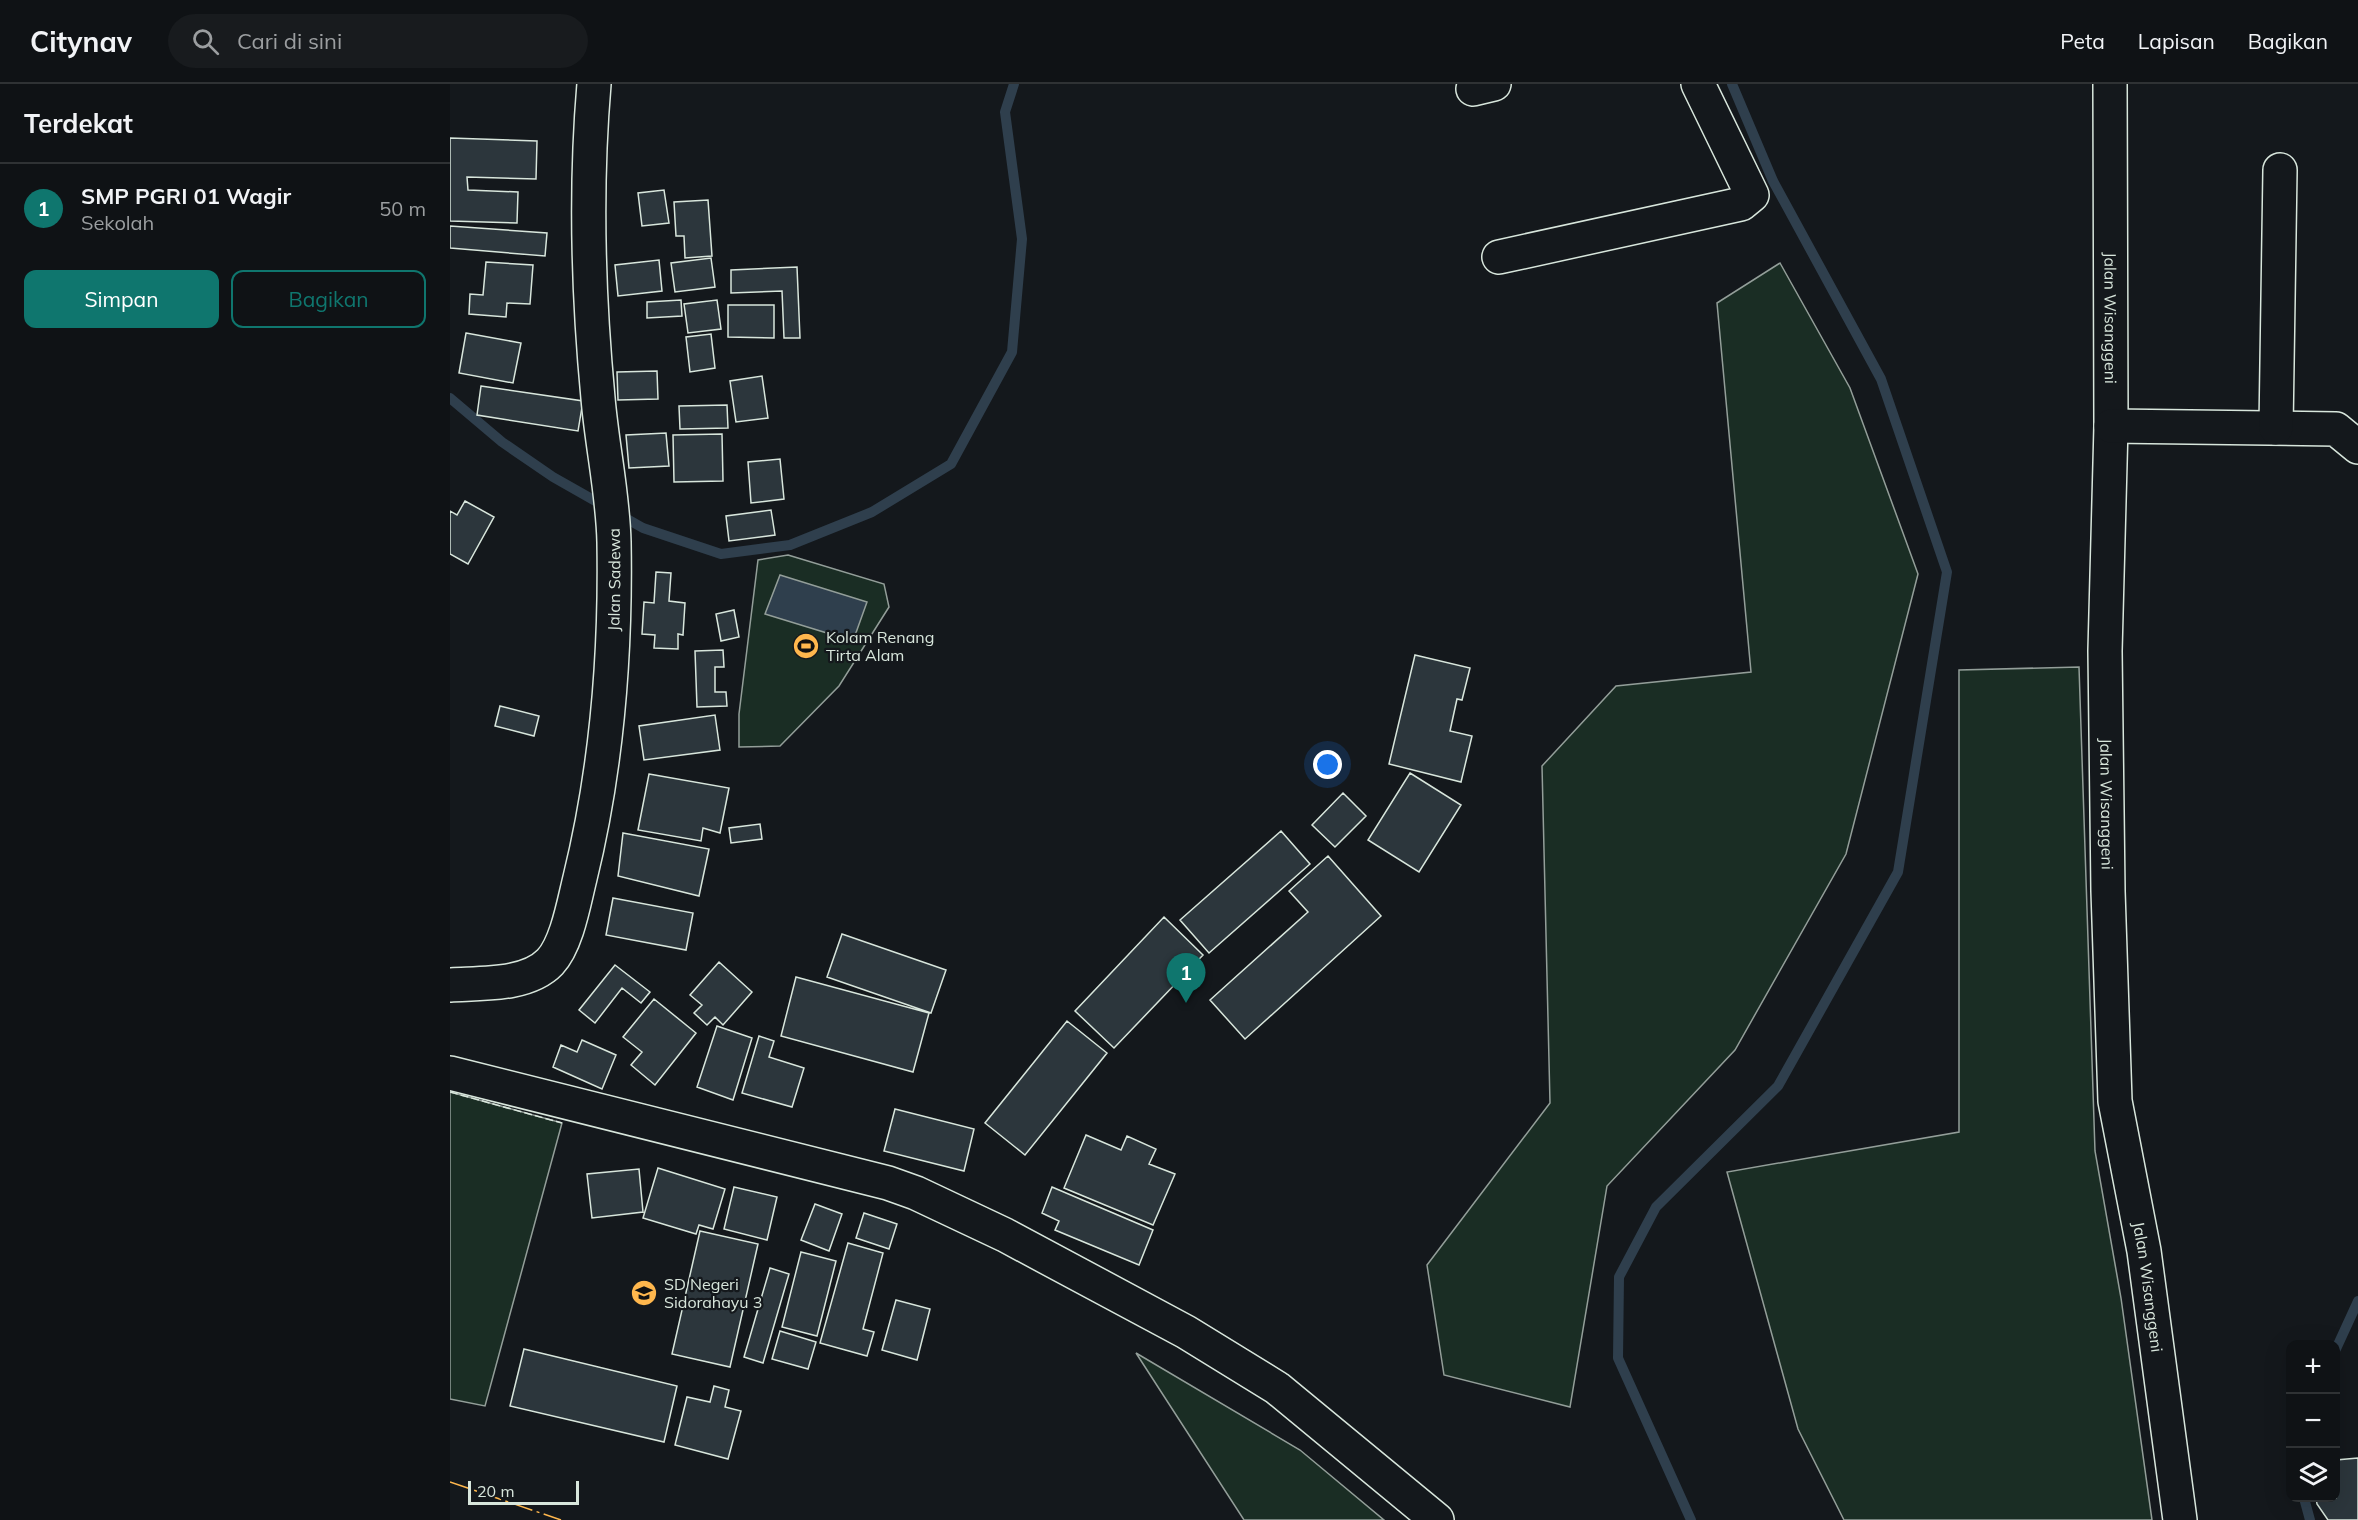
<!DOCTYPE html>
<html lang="id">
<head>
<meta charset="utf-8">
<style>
  :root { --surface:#0f1215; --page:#181b1e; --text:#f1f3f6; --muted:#9b9ea0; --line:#2f3234; --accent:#0f766e }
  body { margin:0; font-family:Mulish,sans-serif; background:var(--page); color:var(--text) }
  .controls { position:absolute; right:18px; bottom:18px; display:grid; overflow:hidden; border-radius:12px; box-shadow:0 6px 24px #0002 }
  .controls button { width:54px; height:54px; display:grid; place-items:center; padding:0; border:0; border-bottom:2px solid var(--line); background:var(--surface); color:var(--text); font:30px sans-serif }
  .scale { position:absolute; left:18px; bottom:15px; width:111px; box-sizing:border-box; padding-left:6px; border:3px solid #d8e6dc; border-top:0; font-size:16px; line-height:21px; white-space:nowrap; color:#d8e6dc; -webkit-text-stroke:4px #14181c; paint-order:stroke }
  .you { position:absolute; left:878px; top:681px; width:21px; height:21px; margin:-15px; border:4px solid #fff; border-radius:50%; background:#1a73e8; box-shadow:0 0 0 9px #1a73e833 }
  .badge { display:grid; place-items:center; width:39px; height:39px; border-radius:50%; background:var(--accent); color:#fff; font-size:20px; font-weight:700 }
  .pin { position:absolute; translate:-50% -50px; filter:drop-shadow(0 2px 3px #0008) }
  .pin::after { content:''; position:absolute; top:32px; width:21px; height:18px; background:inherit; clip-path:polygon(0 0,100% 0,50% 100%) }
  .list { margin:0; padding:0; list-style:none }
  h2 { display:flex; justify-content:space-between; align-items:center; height:78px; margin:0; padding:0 24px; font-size:26px }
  h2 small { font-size:20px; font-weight:400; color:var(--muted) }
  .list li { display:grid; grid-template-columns:39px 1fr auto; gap:18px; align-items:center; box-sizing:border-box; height:90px; padding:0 24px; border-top:2px solid var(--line) }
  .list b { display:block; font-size:22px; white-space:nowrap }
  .list p { margin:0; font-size:20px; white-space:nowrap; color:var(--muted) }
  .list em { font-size:20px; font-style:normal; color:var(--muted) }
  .actions { display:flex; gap:12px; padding:18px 24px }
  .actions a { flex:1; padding:14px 0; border:2px solid var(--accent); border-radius:12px; text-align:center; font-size:21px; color:var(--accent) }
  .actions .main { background:var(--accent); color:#fff }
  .icon { flex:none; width:33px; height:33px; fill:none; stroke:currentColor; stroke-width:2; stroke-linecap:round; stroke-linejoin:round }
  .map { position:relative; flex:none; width:1908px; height:1436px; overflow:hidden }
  header { display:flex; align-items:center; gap:36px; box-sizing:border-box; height:84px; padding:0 30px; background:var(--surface); border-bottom:2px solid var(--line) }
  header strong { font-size:28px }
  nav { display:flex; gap:33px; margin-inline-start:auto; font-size:21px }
  .search { width:420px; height:54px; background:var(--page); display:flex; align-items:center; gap:15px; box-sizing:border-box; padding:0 21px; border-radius:33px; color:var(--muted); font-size:22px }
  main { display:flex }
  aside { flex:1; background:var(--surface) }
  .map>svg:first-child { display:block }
</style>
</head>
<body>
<header>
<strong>Citynav</strong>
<div class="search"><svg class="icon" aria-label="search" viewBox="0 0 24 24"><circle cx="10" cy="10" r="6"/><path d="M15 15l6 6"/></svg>Cari di sini</div>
<nav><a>Peta</a><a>Lapisan</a><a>Bagikan</a></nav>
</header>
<main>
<aside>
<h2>Terdekat<small></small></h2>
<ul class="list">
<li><span class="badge">1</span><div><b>SMP PGRI 01 Wagir</b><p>Sekolah</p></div><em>50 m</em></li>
</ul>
<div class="actions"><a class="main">Simpan</a><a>Bagikan</a></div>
</aside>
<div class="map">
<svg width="1908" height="1436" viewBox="0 0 1908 1436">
  <rect width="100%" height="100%" fill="#14181c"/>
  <path fill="#1a2d24" stroke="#939e99" stroke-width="1.5" d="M1330 179 1400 304 1468 490 1396 770 1285 966 1157 1102 1120 1323 994 1291 977 1181 1100 1019 1092 682 1166 602 1301 588 1267 219Z
    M338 471 434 500 439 523 389 602 330 662 289 663V630L308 476Z
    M1629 583 1645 1067 1671 1214 1702 1436H1394L1348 1345 1277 1088 1509 1048V586Z
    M0 1008 112 1039 35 1322 0 1315Z
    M686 1269 850 1366 934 1436H794Z"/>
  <path fill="#2f3f4d" stroke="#939e99" stroke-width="1.5" d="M330 491 417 518 403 557 315 530Z"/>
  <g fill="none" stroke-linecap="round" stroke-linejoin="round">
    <path stroke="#2f3f4d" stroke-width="10" d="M0 314 52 358 103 393 193 444 271 470 340 461 422 428 501 380 562 268 572 155 555 28 564 0
      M1886 1265 1908 1217
      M1854 1414 1860 1436
      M1241 1436 1168 1274 1169 1193 1206 1123 1328 1002 1448 788 1497 488 1431 295 1323 97 1282 0"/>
  </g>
  <path fill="#2c363c" stroke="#d8e6dc" stroke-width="1.5" d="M0 54 87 57 86 95 17 93 18 106 68 108 67 139 0 137Z
    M214 106 219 139 192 142 188 109Z
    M258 116 262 172 235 174 234 152H226L224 118Z
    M0 142 97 149 95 172 0 164Z
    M261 174 265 203 225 208 221 179Z
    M209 176 212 207 168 212 165 181Z
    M36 178 83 181 80 220 57 219 56 233 19 230 20 210 33 211Z
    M347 183 350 254H334L332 207 281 209V186Z
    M231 216 232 232 197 234V218Z
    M267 216 271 245 238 249 234 220Z
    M278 221H324V254L278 253Z
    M16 249 71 259 63 299 9 289Z
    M261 250 265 284 240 288 236 253Z
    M207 287 208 315 168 316 167 288Z
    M312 292 318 334 286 338 280 297Z
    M31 302 133 317 128 347 27 331Z
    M277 321 278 344 230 345 229 322Z
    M216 349 219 382 179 384 176 351Z
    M272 350 273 397 224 398 223 351Z
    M330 375 334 415 301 419 298 378Z
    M15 417 44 433 18 480 0 470V427L7 431Z
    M321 426 325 451 279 457 276 432Z
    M206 488 221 489 219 517 235 519 233 551 228 550V565L204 564 205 551 192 550 194 518 204 519Z
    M284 526 289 553 271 557 266 530Z
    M273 566 274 583H265V608H276L277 622 247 623 245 567Z
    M965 571 1020 584 1012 616 1007 615 1000 647 1022 652 1011 698 939 680Z
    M50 622 89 632 84 652 45 642Z
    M265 631 270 666 194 676 189 642Z
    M960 689 1011 721 969 788 918 756Z
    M199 690 279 704 270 749 253 744 251 757 188 746Z
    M893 709 916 732 885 763 862 741Z
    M310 740 312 755 281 759 279 744Z
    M831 747 860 780 759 869 730 836Z
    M173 749 259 765 249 812 168 792Z
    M878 772 931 832 795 955 760 916 858 828 839 807Z
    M163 814 243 829 236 866 156 851Z
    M714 833 753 871 664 964 625 927Z
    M392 850 496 886 481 929 377 893Z
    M269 878 302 908 273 941 265 933 257 941 244 929 252 921 240 911Z
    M165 881 200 908 191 919 172 904 145 939 129 926Z
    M346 893 479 929 463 988 331 952Z
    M204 915 246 949 205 1001 181 981 192 968 173 953Z
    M617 937 657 969 575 1071 535 1039Z
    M267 942 302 954 283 1016 247 1003Z
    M309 952 324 957 319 973 354 984 342 1023 292 1009Z
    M132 956 166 971 152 1005 103 983 111 961 127 968Z
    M445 1025 524 1045 514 1087 434 1067Z
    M636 1051 671 1066 677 1052 706 1065 699 1080 725 1090 703 1141 614 1104Z
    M208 1084 275 1105 263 1145 249 1141 246 1150 193 1134Z
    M189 1085 193 1128 142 1134 137 1090Z
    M284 1103 327 1113 317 1156 274 1145Z
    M602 1103 703 1146 689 1181 605 1146 609 1137 592 1129Z
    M365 1120 392 1130 379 1167 351 1156Z
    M414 1129 447 1140 439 1165 406 1154Z
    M250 1147 308 1160 280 1283 222 1270Z
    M398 1159 433 1169 413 1245 424 1248 417 1272 370 1259Z
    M351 1168 386 1177 367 1252 332 1243Z
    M320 1184 339 1190 313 1279 294 1273Z
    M446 1216 480 1225 467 1276 432 1266Z
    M330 1247 366 1258 358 1285 322 1275Z
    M74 1265 227 1302 214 1358 60 1322Z
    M264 1302 279 1306 275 1323 291 1327 278 1375 225 1361 237 1313 260 1318Z
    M1908 1374V1436H1878L1867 1420 1866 1414H1886V1376Z"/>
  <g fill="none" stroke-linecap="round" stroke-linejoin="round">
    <g stroke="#d8e6dc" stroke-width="36">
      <g id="street">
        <path id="s1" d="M1660 0 1661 342 1655 567 1658 807 1665 1017 1694 1167 1730 1436"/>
        <path d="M1023 5 1044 0"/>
        <path d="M1049 173 1291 120 1302 111 1248 0"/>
        <path d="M1661 342 1886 345 1908 363"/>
        <path d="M1826 344 1830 86"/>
        <path id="s2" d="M0 901C31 899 77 902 100 878 117 860 124 818 130 794 157 684 166 571 164 458 163 410 152 362 148 314 138 209 135 105 144 0"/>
      </g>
    </g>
    <g stroke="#d8e6dc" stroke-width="36">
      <path id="secondary" d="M0 989 438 1099 466 1109 555 1151 736 1248 827 1304 987 1436"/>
    </g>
    <use href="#street" stroke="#14181c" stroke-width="33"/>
    <use href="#secondary" stroke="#14181c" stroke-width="33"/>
    <path stroke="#d8e6dc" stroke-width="1.5" stroke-dasharray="8 3" stroke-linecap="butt" d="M0 1008 112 1039"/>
    <path stroke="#ffb74d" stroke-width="1.5" stroke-dasharray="21 4.5 3 4.5" stroke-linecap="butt" d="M0 1398 111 1436"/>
  </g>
  <defs>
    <g id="stadium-disc" transform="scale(1.35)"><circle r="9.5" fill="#ffb74d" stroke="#14181c"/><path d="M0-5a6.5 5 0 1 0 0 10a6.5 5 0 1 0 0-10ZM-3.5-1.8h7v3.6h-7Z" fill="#111"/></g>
    <g id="school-disc" transform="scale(1.35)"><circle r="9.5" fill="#ffb74d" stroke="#14181c"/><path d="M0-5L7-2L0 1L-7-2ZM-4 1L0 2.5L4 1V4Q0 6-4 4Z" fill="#111"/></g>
  </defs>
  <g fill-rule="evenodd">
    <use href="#stadium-disc" x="356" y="562"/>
    <use href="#school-disc" x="194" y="1209"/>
  </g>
  <g text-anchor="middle" stroke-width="4.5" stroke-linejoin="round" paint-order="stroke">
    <g font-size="16" fill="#d8e6dc" stroke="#14181c">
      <text dy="6" stroke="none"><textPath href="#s1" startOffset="234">Jalan Wisanggeni</textPath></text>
      <text dy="6" stroke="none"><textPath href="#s2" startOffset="496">Jalan Sadewa</textPath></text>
      <text dy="6" stroke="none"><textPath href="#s1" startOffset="720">Jalan Wisanggeni</textPath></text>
      <text dy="6" stroke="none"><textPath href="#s1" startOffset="1206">Jalan Wisanggeni</textPath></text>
    </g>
    <g font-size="16" fill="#d8e6dc" stroke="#14181c" text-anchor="start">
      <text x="376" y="559">Kolam Renang<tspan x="376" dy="18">Tirta Alam</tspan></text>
      <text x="214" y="1206">SD Negeri<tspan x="214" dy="18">Sidorahayu 3</tspan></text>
    </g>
  </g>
</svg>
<div class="controls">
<button>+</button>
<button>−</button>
<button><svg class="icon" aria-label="layers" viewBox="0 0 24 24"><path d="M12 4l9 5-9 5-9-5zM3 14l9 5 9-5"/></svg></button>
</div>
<div class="scale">20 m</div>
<div class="you"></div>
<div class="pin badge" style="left:736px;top:919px">1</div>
</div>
</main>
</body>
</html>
